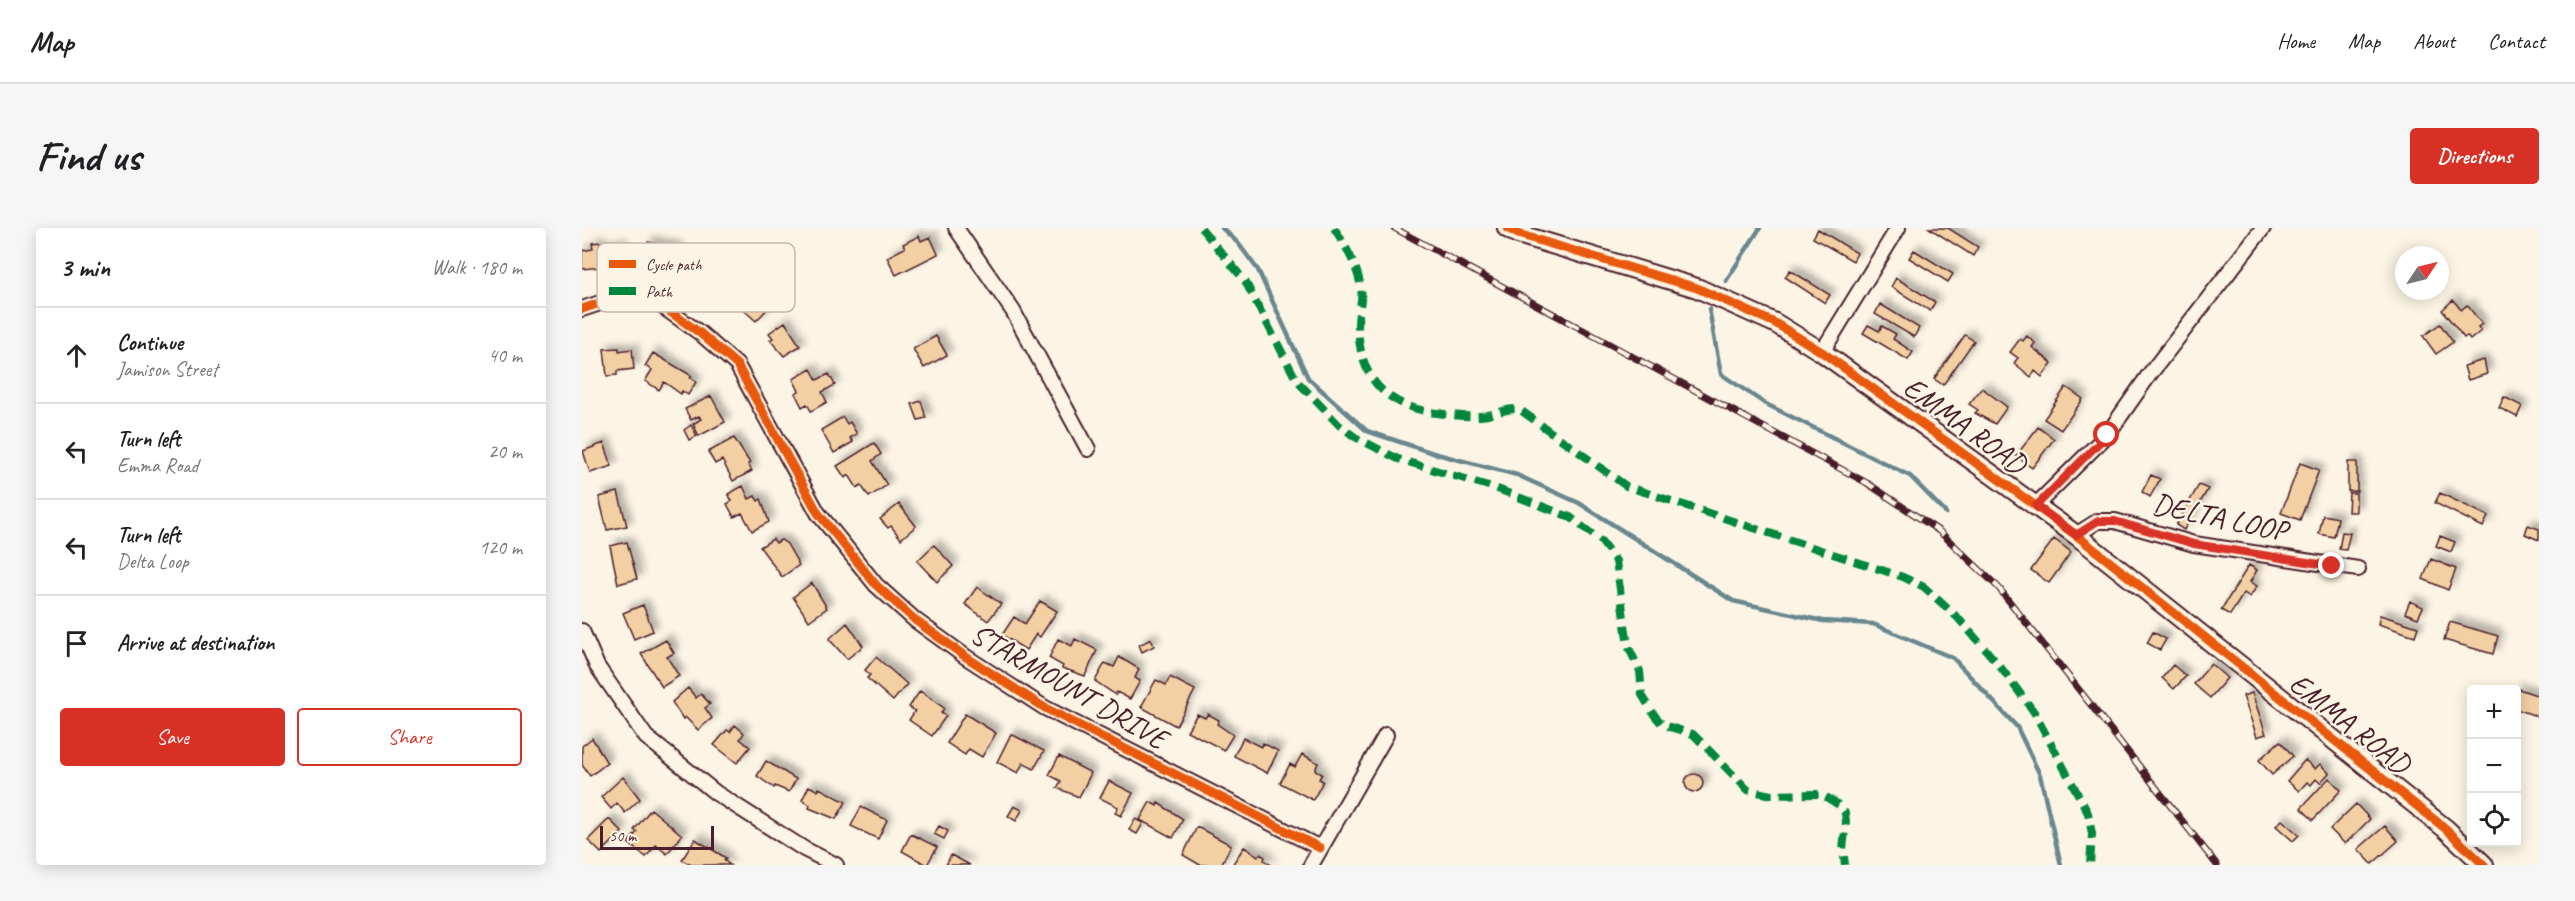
<!DOCTYPE html>
<html lang="en">
<head>
<meta charset="utf-8">
<style>
  :root { --surface:#fff; --page:#f6f6f6; --text:#202124; --muted:#757577; --line:#e0e0e0; --accent:#d93025 }
  body { margin:0; font-family:Caveat,sans-serif; background:var(--page); color:var(--text) }
  .controls { position:absolute; right:18px; bottom:18px; display:grid; overflow:hidden; border-radius:6px; box-shadow:0 3px 15px #0003 }
  .controls button { width:54px; height:54px; display:grid; place-items:center; padding:0; border:0; border-bottom:2px solid var(--line); background:var(--surface); color:var(--text); font:30px sans-serif }
  .compass { position:absolute; left:1813px; top:18px; width:54px; height:54px; border-radius:50%; background:var(--surface); box-shadow:0 3px 15px #0003; rotate:55deg }
  .scale { position:absolute; left:18px; bottom:15px; width:114px; box-sizing:border-box; padding-left:6px; border:3px solid #4a1f2b; border-top:0; font-size:16px; line-height:21px; white-space:nowrap; color:#4a1f2b; -webkit-text-stroke:4px #fcf5e5; paint-order:stroke }
  .stop { position:absolute; width:18px; height:18px; margin:-14px; border:4px solid #d93025; border-radius:50%; background:#fff }
  .stop.end { background:#d93025; border-color:#fff; box-shadow:0 2px 6px #0008 }
  .list { margin:0; padding:0; list-style:none }
  h2 { display:flex; justify-content:space-between; align-items:center; height:78px; margin:0; padding:0 24px; font-size:26px }
  h2 small { font-size:20px; font-weight:400; color:var(--muted) }
  .list li { display:grid; grid-template-columns:39px 1fr auto; gap:18px; align-items:center; box-sizing:border-box; height:96px; padding:0 24px; border-top:2px solid var(--line) }
  .list b { display:block; font-size:22px; white-space:nowrap }
  .list p { margin:0; font-size:20px; white-space:nowrap; color:var(--muted) }
  .list em { font-size:20px; font-style:normal; color:var(--muted) }
  .actions { display:flex; gap:12px; padding:18px 24px }
  .actions a { flex:1; padding:14px 0; border:2px solid var(--accent); border-radius:6px; text-align:center; font-size:21px; color:var(--accent) }
  .actions .main { background:var(--accent); color:#fff }
  .icon { flex:none; width:33px; height:33px; fill:none; stroke:currentColor; stroke-width:2; stroke-linecap:round; stroke-linejoin:round }
  .map { position:relative; flex:none; width:1957px; height:637px; overflow:hidden; border-radius:6px }
  header { display:flex; align-items:center; gap:36px; box-sizing:border-box; height:84px; padding:0 30px; background:var(--surface); border-bottom:2px solid var(--line) }
  header strong { font-size:28px }
  nav { display:flex; gap:33px; margin-inline-start:auto; font-size:21px }
  .intro { display:flex; align-items:center; justify-content:space-between; box-sizing:border-box; height:144px; padding:0 36px }
  h1 { margin:0; font-size:42px }
  .button { padding:15px 27px; border-radius:6px; background:var(--accent); color:#fff; font-size:21px; font-weight:700 }
  main { display:flex; gap:36px; padding:0 36px }
  aside { flex:1; background:var(--surface); border-radius:6px; box-shadow:0 3px 15px #0003 }
  .map>svg:first-child { display:block }
</style>
</head>
<body>
<header>
<strong>Map</strong>
<nav><a>Home</a><a>Map</a><a>About</a><a>Contact</a></nav>
</header>
<div class="intro"><h1>Find us</h1><a class="button">Directions</a></div>
<main>
<aside>
<h2>3 min<small>Walk · 180 m</small></h2>
<ul class="list">
<li><svg class="icon" aria-label="ahead" viewBox="0 0 24 24"><path d="M12 20V5M6 11l6-6 6 6"/></svg><div><b>Continue</b><p>Jamison Street</p></div><em>40 m</em></li>
<li><svg class="icon" aria-label="left" viewBox="0 0 24 24"><path d="M17 20v-9H6M10 6l-5 5 5 5"/></svg><div><b>Turn left</b><p>Emma Road</p></div><em>20 m</em></li>
<li><svg class="icon" aria-label="left" viewBox="0 0 24 24"><path d="M17 20v-9H6M10 6l-5 5 5 5"/></svg><div><b>Turn left</b><p>Delta Loop</p></div><em>120 m</em></li>
<li><svg class="icon" aria-label="arrive" viewBox="0 0 24 24"><path d="M6 21V4h12l-3 4 3 4H6"/></svg><div><b>Arrive at destination</b></div></li>
</ul>
<div class="actions"><a class="main">Save</a><a>Share</a></div>
</aside>
<div class="map">
<svg width="1957" height="637" viewBox="0 0 1957 637">
  <defs>
    <filter id="shadow"><feDropShadow dx="5.5" dy="-5.5" stdDeviation="3" flood-color="#0004"/></filter>
  </defs>
  <rect width="100%" height="100%" fill="#fcf5e5"/>
  <filter id="ink" filterUnits="userSpaceOnUse"><feTurbulence type="fractalNoise" baseFrequency=".0167" numOctaves="2"/><feDisplacementMap in="SourceGraphic" scale="12" xChannelSelector="R" yChannelSelector="G"/><feConvolveMatrix kernelMatrix="1 2 1 2 8 2 1 2 1" color-interpolation-filters="sRGB"/></filter>
  <g filter="url(#ink)">
    <g fill="none" stroke-linecap="round" stroke-linejoin="round">
      <path stroke="#67878f" stroke-width="4.5" d="M640 0 656 15 676 42 726 150 785 203 851 225 935 247 997 275 1151 373 1241 393 1291 396 1371 430 1435 499 1458 547 1479 637
        M1144 53 1178 0
        M1127 81 1139 146 1182 175 1328 248 1364 285"/>
    </g>
    <path fill="#f3d0a4" stroke="#4a1f2b" stroke-width="1.5" filter="url(#shadow)" d="M1347 0H1366L1396 19 1391 28Z
      M1236 1 1275 25 1271 33 1231 10Z
      M337 8 339 13 348 9 356 26 314 47 305 29 323 20 321 16Z
      M18 14V19L39 16 42 37 0 41V23L11 21 10 15Z
      M66 14 95 20 91 41 61 38Z
      M1332 22 1371 46 1366 54 1327 30Z
      M1208 42 1248 67 1243 75 1203 49Z
      M1314 50 1353 74 1348 83 1309 59Z
      M172 60 189 77 174 93 156 77Z
      M1871 72 1879 82 1885 77 1900 96 1896 99 1899 103 1888 112 1885 108 1882 110 1860 82Z
      M1298 76 1337 100 1332 109 1293 86Z
      M203 94 218 118 202 128 188 112 191 110 187 105Z
      M1858 96 1871 114 1854 126 1841 108Z
      M1286 97 1297 103 1300 98 1314 106 1311 111 1331 124 1326 132 1281 105Z
      M1383 107 1392 113 1361 157 1352 151Z
      M354 108 365 127 342 140 331 121Z
      M1445 108 1453 115 1450 119 1470 135 1460 149 1453 143 1449 149 1432 135 1436 130 1428 124 1438 111 1441 113Z
      M37 120V123L50 121 52 141 35 143V147L25 148 22 121Z
      M71 125 110 148 108 150 114 154 106 167 100 163 99 166 82 154 77 162 63 153 70 142 63 138Z
      M1902 132 1905 146 1886 152 1882 138Z
      M229 141 235 152 247 146 253 157 240 164 245 174 229 183 225 176 220 179 213 165 217 163 211 151Z
      M1484 159 1501 171 1479 202 1462 191Z
      M1400 160 1425 179 1413 196 1393 185 1396 182 1387 176Z
      M129 168 143 194 117 208 111 196 119 191 117 188 109 192 103 181Z
      M1922 169 1940 178 1935 189 1917 180Z
      M339 173 344 190 336 192 330 176Z
      M261 189 265 196 268 194 275 206 268 210 271 214 252 225 239 202Z
      M109 197 115 208 107 212 102 202Z
      M1456 199 1472 211 1450 240 1434 228Z
      M152 210 168 235 166 236 170 243 151 253 140 232 133 236 126 224Z
      M22 215 30 238 8 245 1 223Z
      M292 215 299 226 290 233 305 257 287 269 279 257 275 260 267 247 263 250 255 238Z
      M1766 234H1775V263H1766Z
      M1718 235 1737 242 1718 292 1699 285Z
      M1569 247 1578 251 1568 269 1560 264Z
      M1617 257 1626 261 1602 302 1594 297Z
      M161 258 167 271 173 268 176 273 179 271 187 294 170 303 160 285 152 289 145 276 150 273 146 266Z
      M36 264 45 298 25 302 17 269Z
      M1767 265H1774V284H1766Z
      M1858 265 1906 288 1901 299 1853 275Z
      M317 276 334 298 319 311 309 298 306 300 298 291Z
      M1741 287 1756 290 1752 309 1737 306Z
      M1946 297 1957 301V312L1943 306Z
      M1760 304 1768 305 1764 322 1757 321Z
      M1858 308 1873 314 1869 324 1854 318Z
      M191 311 194 315 199 312 205 316 217 337 200 349 178 319Z
      M1472 311 1489 324 1467 355 1449 342Z
      M45 314 55 351 36 356 28 318Z
      M352 317 371 338 355 354 335 333Z
      M1849 331 1874 341 1866 362 1841 351Z
      M1667 337 1675 342 1668 354 1675 358 1668 369 1662 365 1648 387 1639 382Z
      M230 355 245 380 227 393 211 369Z
      M395 359 419 376 406 393 383 376Z
      M458 373 475 383 458 409 454 406 444 422 420 407 432 389 443 396Z
      M1828 373 1841 379 1836 390 1823 385Z
      M61 377 71 403 52 411 41 385Z
      M1798 387 1836 399 1833 408 1796 396Z
      M1868 394 1916 408 1911 426 1862 412Z
      M265 395 281 418 265 431 247 411Z
      M1571 404 1584 411 1578 422 1565 415Z
      M476 411 490 418 493 411 515 422 503 448 480 440 481 438 467 430Z
      M569 411 572 418 560 424 557 417Z
      M84 412 92 425 85 429 97 448 80 459 59 426Z
      M294 429 325 456 311 473 285 450 288 447 283 442Z
      M537 429 557 441 553 450 558 453 548 471 535 464 534 467 513 453 523 435 532 439Z
      M1629 436 1645 450 1628 470 1612 456Z
      M1591 437 1604 448 1592 461 1580 450Z
      M588 449 613 462 594 498 559 479 574 452 584 457Z
      M106 460 114 470 119 466 128 476 123 480 130 490 116 502 103 489 101 491 90 474Z
      M1934 460 1957 468V489L1934 481Z
      M338 463 362 480 359 485 364 488 350 508 327 492 333 483 327 479Z
      M1670 465 1684 506 1675 509 1661 468Z
      M383 486 414 505 400 529 387 521 383 527 365 515Z
      M615 486 623 490 626 486 637 492 635 496 651 507 642 522 605 503Z
      M153 497 162 505 158 511 168 519 155 535 132 517 145 502 148 504Z
      M429 506 462 523 452 541 441 535 436 545 415 534Z
      M10 510 25 535 8 548 0 537V518Z
      M661 510 679 519 681 515 696 523 685 545 652 528Z
      M1698 513 1711 528 1690 547 1677 532Z
      M720 526 736 535 733 542 740 546 737 551 741 553 731 572 698 555 708 536 713 539Z
      M477 528 509 545 497 569 475 560 479 553 467 547Z
      M1723 532 1733 541 1738 536 1747 545 1738 555 1734 551 1729 557 1725 554 1717 563 1705 553Z
      M184 533 214 551 207 564 193 558 192 560 175 548Z
      M1103 555a9 9 0 1 1 18 0a9 9 0 1 1-18 0Z
      M41 549 58 571 43 585 35 575 29 581 19 569Z
      M1747 550 1759 562 1731 592 1719 580Z
      M527 553 551 565 539 588 533 585 536 579 518 570Z
      M227 558 236 563 237 560 264 574 254 591 227 580 228 577 220 572Z
      M568 574 575 578 576 575 601 591 591 610 558 592Z
      M1774 576 1788 591 1763 616 1748 601Z
      M432 578 440 582 434 593 426 588Z
      M279 579 305 592 296 611 269 598Z
      M69 581 100 607 85 626 74 617 64 629 46 615 55 604 52 602Z
      M27 591 40 604 19 625 6 612Z
      M553 591 561 595 555 606 547 602Z
      M1700 592 1717 607 1711 613 1694 598Z
      M357 598 366 603 362 611 352 606Z
      M1803 598 1816 613 1790 636 1776 621Z
      M615 599 649 617 639 637H618L601 627Z
      M329 606 355 619 345 637 320 623Z
      M113 611 144 630 142 632 148 637H109L100 632Z
      M662 619 676 628 678 626 683 629 682 632 689 637H650Z
      M369 627 388 637H364Z"/>
    <g fill="none" stroke-linecap="round" stroke-linejoin="round">
      <g stroke="#4a1f2b" stroke-width="18">
        <path id="minor" d="M374 0 431 83 506 221
          M0 81 33 70 77 76 118 105 155 137 236 285 294 357 333 392 384 429 463 480 738 620
          M1240 124 1316 0
          M1454 277 1525 207 1567 147 1681 0
          M1494 307 1516 293H1533L1612 316 1776 341
          M0 403 15 438 64 509 134 565 222 621 254 637
          M729 637 804 507"/>
      </g>
      <g stroke="#4a1f2b" stroke-width="22">
        <path id="tertiary" d="M925 0 936 6 1115 60 1193 95 1240 124 1494 307 1864 601 1902 637"/>
      </g>
      <use href="#minor" stroke="#fcf5e5" stroke-width="14"/>
      <use href="#tertiary" stroke="#fcf5e5" stroke-width="18"/>
      <g stroke="#4a1f2b" stroke-width="7">
        <path id="rail" d="M812 0 1285 255 1357 303 1416 359 1635 637"/>
      </g>
      <use href="#rail" stroke="#fcf5e5" stroke-width="4.5" stroke-dasharray="14" stroke-linecap="butt"/>
      <path stroke="#00873e" stroke-width="8" stroke-dasharray="15 8" stroke-linecap="butt" d="M619 0 663 53 715 153 757 197 773 209 816 231 913 260 988 289 1019 313 1034 333 1046 418 1058 443 1060 467 1073 488 1081 497 1111 506 1166 562 1189 567 1239 566 1257 577 1263 585 1264 594 1261 621 1263 637
        M752 0C764 18 775 38 779 59 781 72 776 83 776 96 777 150 802 178 855 185 871 187 889 190 906 187 917 185 925 180 937 181L1044 258 1321 349 1342 359 1376 390 1417 437 1452 484 1506 585 1510 606 1508 637"/>
      <g stroke="#fcf5e5" stroke-width="13">
        <path id="cycleway" d="M925 0 936 6 1115 60 1193 95 1240 124 1494 307 1864 601 1902 637
          M0 81 33 70 77 76 118 105 155 137 236 285 294 357 333 392 384 429 463 480 738 620"/>
      </g>
      <use href="#cycleway" stroke="#e8590c" stroke-width="9"/>
    </g>
  </g>
  <g fill="none" stroke-linecap="round" stroke-linejoin="round" filter="url(#ink)">
    <path stroke="#d93025" stroke-width="8" d="M1525 207 1454 278 1494 307 1516 293H1533L1612 316 1750 338"/>
  </g>
  <g text-anchor="middle" stroke-width="5" stroke-linejoin="round" paint-order="stroke">
    <g font-size="30" fill="#4a1f2b" stroke="#fcf5e5">
      <text transform="translate(1383 197) rotate(36)" y="10">EMMA ROAD</text>
      <text transform="translate(1638 289) rotate(12)" y="10">DELTA LOOP</text>
      <text transform="translate(487 458) rotate(30)" y="10">STARMOUNT DRIVE</text>
      <text transform="translate(1768 495) rotate(38)" y="10">EMMA ROAD</text>
    </g>
  </g>
  <rect x="15" y="15" width="198" height="69" rx="9" fill="#fcf5e5" stroke="#c7b5ad" stroke-width="1.5"/>
  <rect x="27" y="32" width="27" height="8" fill="#e8590c"/>
  <rect x="27" y="59" width="27" height="8" fill="#00873e"/>
  <g font-size="16" fill="#4a1f2b">
    <text x="64" y="42">Cycle path</text>
    <text x="64" y="69">Path</text>
  </g>
</svg>
<div class="controls">
<button>+</button>
<button>−</button>
<button><svg class="icon" aria-label="locate" viewBox="0 0 24 24"><circle cx="12" cy="12" r="6"/><path d="M12 2v4M12 18v4M2 12h4M18 12h4"/></svg></button>
</div>
<svg class="compass" viewBox="-18 -18 36 36"><path d="M0-13l5 13h-10z" fill="#e53935"/><path d="M0 13l5-13h-10z" fill="#757577"/></svg>
<div class="scale">50 m</div>
<div class="stop" style="left:1525px;top:207px"></div>
<div class="stop end" style="left:1750px;top:338px"></div>
</div>
</main>
</body>
</html>
